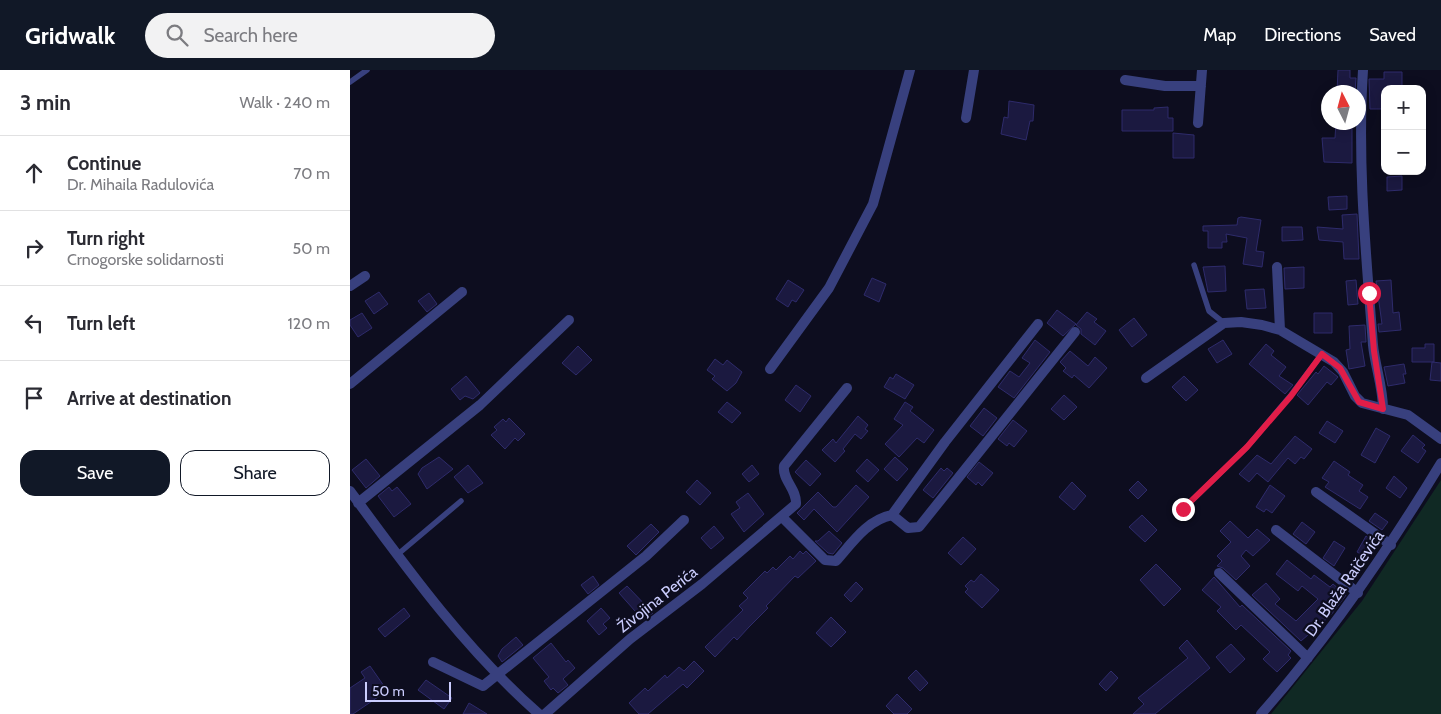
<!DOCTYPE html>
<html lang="en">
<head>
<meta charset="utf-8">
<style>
  :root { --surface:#fff; --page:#f2f2f3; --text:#2b2b33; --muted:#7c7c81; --line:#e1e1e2; --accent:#111827 }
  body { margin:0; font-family:Cabin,sans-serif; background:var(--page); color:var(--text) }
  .controls { position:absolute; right:15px; top:15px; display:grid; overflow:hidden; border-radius:10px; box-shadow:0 2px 12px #0003 }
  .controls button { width:45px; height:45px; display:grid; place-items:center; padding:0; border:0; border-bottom:1px solid var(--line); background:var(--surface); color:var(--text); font:25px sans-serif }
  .compass { position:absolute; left:971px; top:15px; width:45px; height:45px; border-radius:50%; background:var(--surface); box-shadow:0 2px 12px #0003; rotate:354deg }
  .scale { position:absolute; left:15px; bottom:12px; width:86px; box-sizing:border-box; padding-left:5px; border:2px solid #cbcdfe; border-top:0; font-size:14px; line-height:18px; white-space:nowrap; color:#cbcdfe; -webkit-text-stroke:4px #0d0d1f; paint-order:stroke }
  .stop { position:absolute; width:15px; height:15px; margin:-11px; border:4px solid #e11d48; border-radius:50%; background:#fff }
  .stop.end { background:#e11d48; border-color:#fff; box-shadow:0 1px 5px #0008 }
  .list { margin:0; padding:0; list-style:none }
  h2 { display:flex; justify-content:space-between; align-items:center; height:65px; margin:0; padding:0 20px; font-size:21px }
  h2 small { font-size:16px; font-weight:400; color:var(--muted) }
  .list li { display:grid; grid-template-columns:32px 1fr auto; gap:15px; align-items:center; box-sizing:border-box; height:75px; padding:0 20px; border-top:1px solid var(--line) }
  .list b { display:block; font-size:19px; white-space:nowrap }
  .list p { margin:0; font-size:16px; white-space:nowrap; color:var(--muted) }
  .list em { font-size:16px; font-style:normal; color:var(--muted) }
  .actions { display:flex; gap:10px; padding:15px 20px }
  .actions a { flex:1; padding:11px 0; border:1px solid var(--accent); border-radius:15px; text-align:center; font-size:18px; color:var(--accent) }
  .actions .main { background:var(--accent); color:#fff }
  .icon { flex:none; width:28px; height:28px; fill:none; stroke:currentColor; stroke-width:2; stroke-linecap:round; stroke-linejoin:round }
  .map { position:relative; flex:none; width:1091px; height:644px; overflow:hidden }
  header { display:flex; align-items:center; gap:30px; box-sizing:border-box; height:70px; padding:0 25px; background:var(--accent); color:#fff }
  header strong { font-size:24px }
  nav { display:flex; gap:28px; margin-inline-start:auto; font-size:18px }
  .search { width:350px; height:45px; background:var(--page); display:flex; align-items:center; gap:12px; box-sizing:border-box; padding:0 18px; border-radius:28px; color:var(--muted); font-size:19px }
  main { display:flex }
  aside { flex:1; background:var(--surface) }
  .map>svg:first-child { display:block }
</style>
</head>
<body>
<header>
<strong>Gridwalk</strong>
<div class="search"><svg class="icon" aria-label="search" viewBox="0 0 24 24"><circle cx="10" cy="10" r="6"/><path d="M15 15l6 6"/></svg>Search here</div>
<nav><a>Map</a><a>Directions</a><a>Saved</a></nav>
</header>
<main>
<aside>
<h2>3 min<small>Walk · 240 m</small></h2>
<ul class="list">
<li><svg class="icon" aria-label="ahead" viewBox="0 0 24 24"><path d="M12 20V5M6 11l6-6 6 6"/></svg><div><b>Continue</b><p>Dr. Mihaila Radulovića</p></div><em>70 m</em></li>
<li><svg class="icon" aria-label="right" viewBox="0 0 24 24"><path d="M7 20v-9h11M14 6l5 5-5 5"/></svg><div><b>Turn right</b><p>Crnogorske solidarnosti</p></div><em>50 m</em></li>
<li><svg class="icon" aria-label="left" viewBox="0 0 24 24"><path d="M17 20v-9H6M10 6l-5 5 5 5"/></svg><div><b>Turn left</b></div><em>120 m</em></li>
<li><svg class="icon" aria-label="arrive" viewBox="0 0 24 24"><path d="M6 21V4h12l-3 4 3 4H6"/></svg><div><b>Arrive at destination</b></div></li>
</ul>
<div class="actions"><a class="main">Save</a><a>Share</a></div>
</aside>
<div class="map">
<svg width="1091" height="644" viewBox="0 0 1091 644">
  <rect width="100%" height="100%" fill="#0d0d1f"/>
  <path fill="#102924" d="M1091 410V644H921L1012 531Z"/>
  <path fill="#1b1940" stroke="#2e2b6b" d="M988 0H1000V8H1006L1005 22H987Z
    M1034 2H1052V19H1035V39H1020L1019 9H1034Z
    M659 31 684 35 683 51H680L676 70 651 64 654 47 658 48Z
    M818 37V48H823V61H772V40H804V38Z
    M986 52H1002V93L974 92 972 68H985Z
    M823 63 844 65V88H823Z
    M1052 106V120L1037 121V107Z
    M997 126V139L979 140 978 127Z
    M1007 144 1009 189H994L993 172 969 170 967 157 993 159 992 145Z
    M891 147 911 150 906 181 914 182 912 197 893 194 897 168 876 164 877 172H872V178H858V161H853V156L887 155 888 148Z
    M932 157H952L953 170 932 171Z
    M875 196 876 221 858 222 853 197Z
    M954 197V218L935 219 934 198Z
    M522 208 536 214 529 232 514 225Z
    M438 210 454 220 446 232 442 230 438 237 426 229Z
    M1006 210 1008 234 998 235 996 211Z
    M1041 210 1043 243 1049 242 1051 260 1029 262 1028 254H1032L1026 211Z
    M914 219 916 238 897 239 895 220Z
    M29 222 38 234 24 244 15 231Z
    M79 223 87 234 77 242 68 231Z
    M707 240 726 254 713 266 697 253Z
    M737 242 747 249 744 252 756 261 745 275 731 264V259L726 255Z
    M12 243 22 258 8 267 0 255V250Z
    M964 243H982V263H964Z
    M784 248 797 265 782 277 769 260Z
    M1015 255 1016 272H1011L1015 296 999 299 996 280 1000 279 999 256Z
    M685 270 700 282 664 328 648 317 660 301 669 307 680 293 672 288Z
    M873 270 882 284 867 293 858 279Z
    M916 274 924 281 921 285 936 297 929 306 943 315 935 324 899 294Z
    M1075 274H1084V292H1062V278H1075Z
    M228 276 242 290 226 305 212 293Z
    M720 281 738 296 745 287 757 298 739 318 724 305 722 308 713 301 716 298 710 292Z
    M365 289 373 295 377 290 392 302 386 313 377 321 362 309 365 306 357 300Z
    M1082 292 1091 293V311L1080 310Z
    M1054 294 1056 304H1053L1055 313 1038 316 1034 297Z
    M974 296 988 307 981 315 977 312 958 335 947 325 966 302 968 304Z
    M546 304 564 315 555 329 534 317 540 307 543 309Z
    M116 306 130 323 123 329 115 326 110 330 101 319Z
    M834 306 848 320 836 331 822 317Z
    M446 315 461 326 450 342 435 330Z
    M714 325 727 337 714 350 701 339Z
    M377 332 391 343 382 353 368 342Z
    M555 332 563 337 560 341 584 360 574 373 567 368 549 387 535 374 553 355 544 349Z
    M634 338 647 348 633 366 620 356Z
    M508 346 518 355 515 359 518 361 511 369 505 364 493 379 495 381 485 392 472 380 483 369 486 373Z
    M159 348 175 364 168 371 165 368 155 379 141 365 147 360 144 357 153 349 156 352Z
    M663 350 677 361 664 377 659 373 657 376 648 369Z
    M977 351 993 361 985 373 969 363Z
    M1026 358 1040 366 1025 393 1011 385Z
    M1063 365 1075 375 1072 378 1076 381 1068 393 1051 381Z
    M945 366 962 379 954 389 951 387 945 394 938 388 918 412 907 403 899 412 889 404 907 385 921 394Z
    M89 387 103 399 77 419 68 404 72 398Z
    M545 387 558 399 547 411 534 399Z
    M16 389 30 406 16 418 2 400Z
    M517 389 529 400 518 412 506 401Z
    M456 390 471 404 460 416 445 402Z
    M984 391 1000 402 998 405 1013 415 1009 421 1018 427 1010 439 975 417 979 412 972 408Z
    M629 392 643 403 632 416 628 412 626 415 617 407Z
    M118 395 133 413 118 423 104 407Z
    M402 395 409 404 399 412 392 404Z
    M591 398 594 401 597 398 603 403 583 428 573 420Z
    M1044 406 1057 418 1050 428 1036 418Z
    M347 410 361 423 350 435 336 422Z
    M788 411 797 420 788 429 779 420Z
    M722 412 736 426 724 440 709 427Z
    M506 415 519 427 487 462 464 439 454 450 447 443 468 422 483 437H486Z
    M920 415 935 426 922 443 916 439 914 442 906 437Z
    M39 417 42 421 47 417 61 434 44 447 28 426Z
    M398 423 414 444 394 462 381 444 390 438 386 432Z
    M1025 443 1038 452 1032 460 1019 451Z
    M792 445 807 460 795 472 779 457Z
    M880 451 898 468 907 459 920 470 903 486 896 480 891 486 900 496 886 510 873 498 867 496 872 491 867 486 881 472 870 461Z
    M952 452 965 462 956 474 943 464Z
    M301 454 309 462 286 485 277 476Z
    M364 456 374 468 361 479 351 468Z
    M479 461 492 473 483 484 478 483 465 471H468Z
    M1016 466 1024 472 1022 474 1025 476 1018 488 1007 482Z
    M613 467 626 479 611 495 598 483Z
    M984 471 995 478 984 496 973 488Z
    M450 481 453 484 456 481 466 491 448 508 445 506 416 536 418 538 399 557 387 570 384 567 365 587 355 577 393 540 389 536 398 528 393 523 415 501 417 503 423 497 426 500 440 486 443 489Z
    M937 490 961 509 964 505 980 517 983 514 996 525 981 545 951 571 902 525 916 513 930 529 925 534 946 551 968 529 952 516 948 521 926 504Z
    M806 494 831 519 814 536 790 510Z
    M631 504 649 520 632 538 615 522 618 519 615 516 621 510 624 512Z
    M243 506 249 515 238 524 231 515Z
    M864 507 890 537 892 535 941 581 938 585 941 588 927 602 913 589 920 582 891 555 886 560 867 541 871 537 852 520Z
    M506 512 513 519 501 532 494 525Z
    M277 516 303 543 293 550 269 523Z
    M54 538 60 546 35 567 28 559Z
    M251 538 260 548 253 554 257 558 249 565 237 551Z
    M481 547 496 562 481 577 466 563Z
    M166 567 173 575 152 592 148 586 152 579Z
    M837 570 860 598 805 644H783L794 634 788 628 838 588 829 578Z
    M201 573 216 592 218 590 225 598 213 609 218 615 208 623 203 618 201 620 194 611 199 607 183 588Z
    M881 574 895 589 880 603 866 587Z
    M344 591 354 601 337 618 333 614 298 644H289L279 633 295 618 298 621 315 605 317 608 329 597 334 601Z
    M20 596 34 616 31 618 34 623 3 644H0V618L15 608 11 602Z
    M566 600 578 613 570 621 558 608Z
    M761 601 768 608 756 621 749 614Z
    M76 610 102 628 94 639 68 620Z
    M547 624 562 639 557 644H544L536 636Z
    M119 633 137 644H113Z"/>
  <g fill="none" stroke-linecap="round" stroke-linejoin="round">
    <path stroke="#38407e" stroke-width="5.5" d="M0 12 17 0
      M844 195 859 241 874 253
      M833 439 897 377 941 325 972 284
      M47 485 111 431"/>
    <path stroke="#38407e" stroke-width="10" d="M1013 0C1007 92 1016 184 1023 275 1025 296 1033 317 1033 339
      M775 10 815 16H851
      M616 48 624 0
      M848 53 852 0
      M927 197 930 260
      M0 216 15 206
      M420 299 479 218 523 134 560 0
      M796 308 874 253 891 252 912 255 930 260 984 292 993 302 1005 326 1012 333 1058 345 1091 369
      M0 314 112 222
      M0 421C58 500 116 580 189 644
      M966 422 1041 475
      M8 433 130 335 219 250
      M542 445 558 458 569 457 725 262
      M432 447 475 490 486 491C502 473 517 450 542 445L595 372 688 254
      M926 460 1008 523
      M869 503 958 588
      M83 592 133 616 296 486 334 450
      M195 644 280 569 352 514 446 434C447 419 432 410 434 396L497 318
      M911 644C980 566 1037 482 1091 393"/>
  </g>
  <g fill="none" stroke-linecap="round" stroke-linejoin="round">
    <path stroke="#e11d48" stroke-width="6" d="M833 439 897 377 941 326 972 284 990 298 1009 332 1033 339 1024 281 1019 223"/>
  </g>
  <g text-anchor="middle" stroke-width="4.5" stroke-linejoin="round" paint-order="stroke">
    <g font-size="16" fill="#cbcdfe" stroke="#0d0d1f">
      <text transform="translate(994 513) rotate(-55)" y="6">Dr. Blaža Raičevića</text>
      <text transform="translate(307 529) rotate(-38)" y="6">Živojina Perića</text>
    </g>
  </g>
</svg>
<div class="controls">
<button>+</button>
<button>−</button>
</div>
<svg class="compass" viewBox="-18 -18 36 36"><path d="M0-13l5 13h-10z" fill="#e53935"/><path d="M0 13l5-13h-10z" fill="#7c7c81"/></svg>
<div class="scale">50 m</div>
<div class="stop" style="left:1019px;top:223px"></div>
<div class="stop end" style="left:833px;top:439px"></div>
</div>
</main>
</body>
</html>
